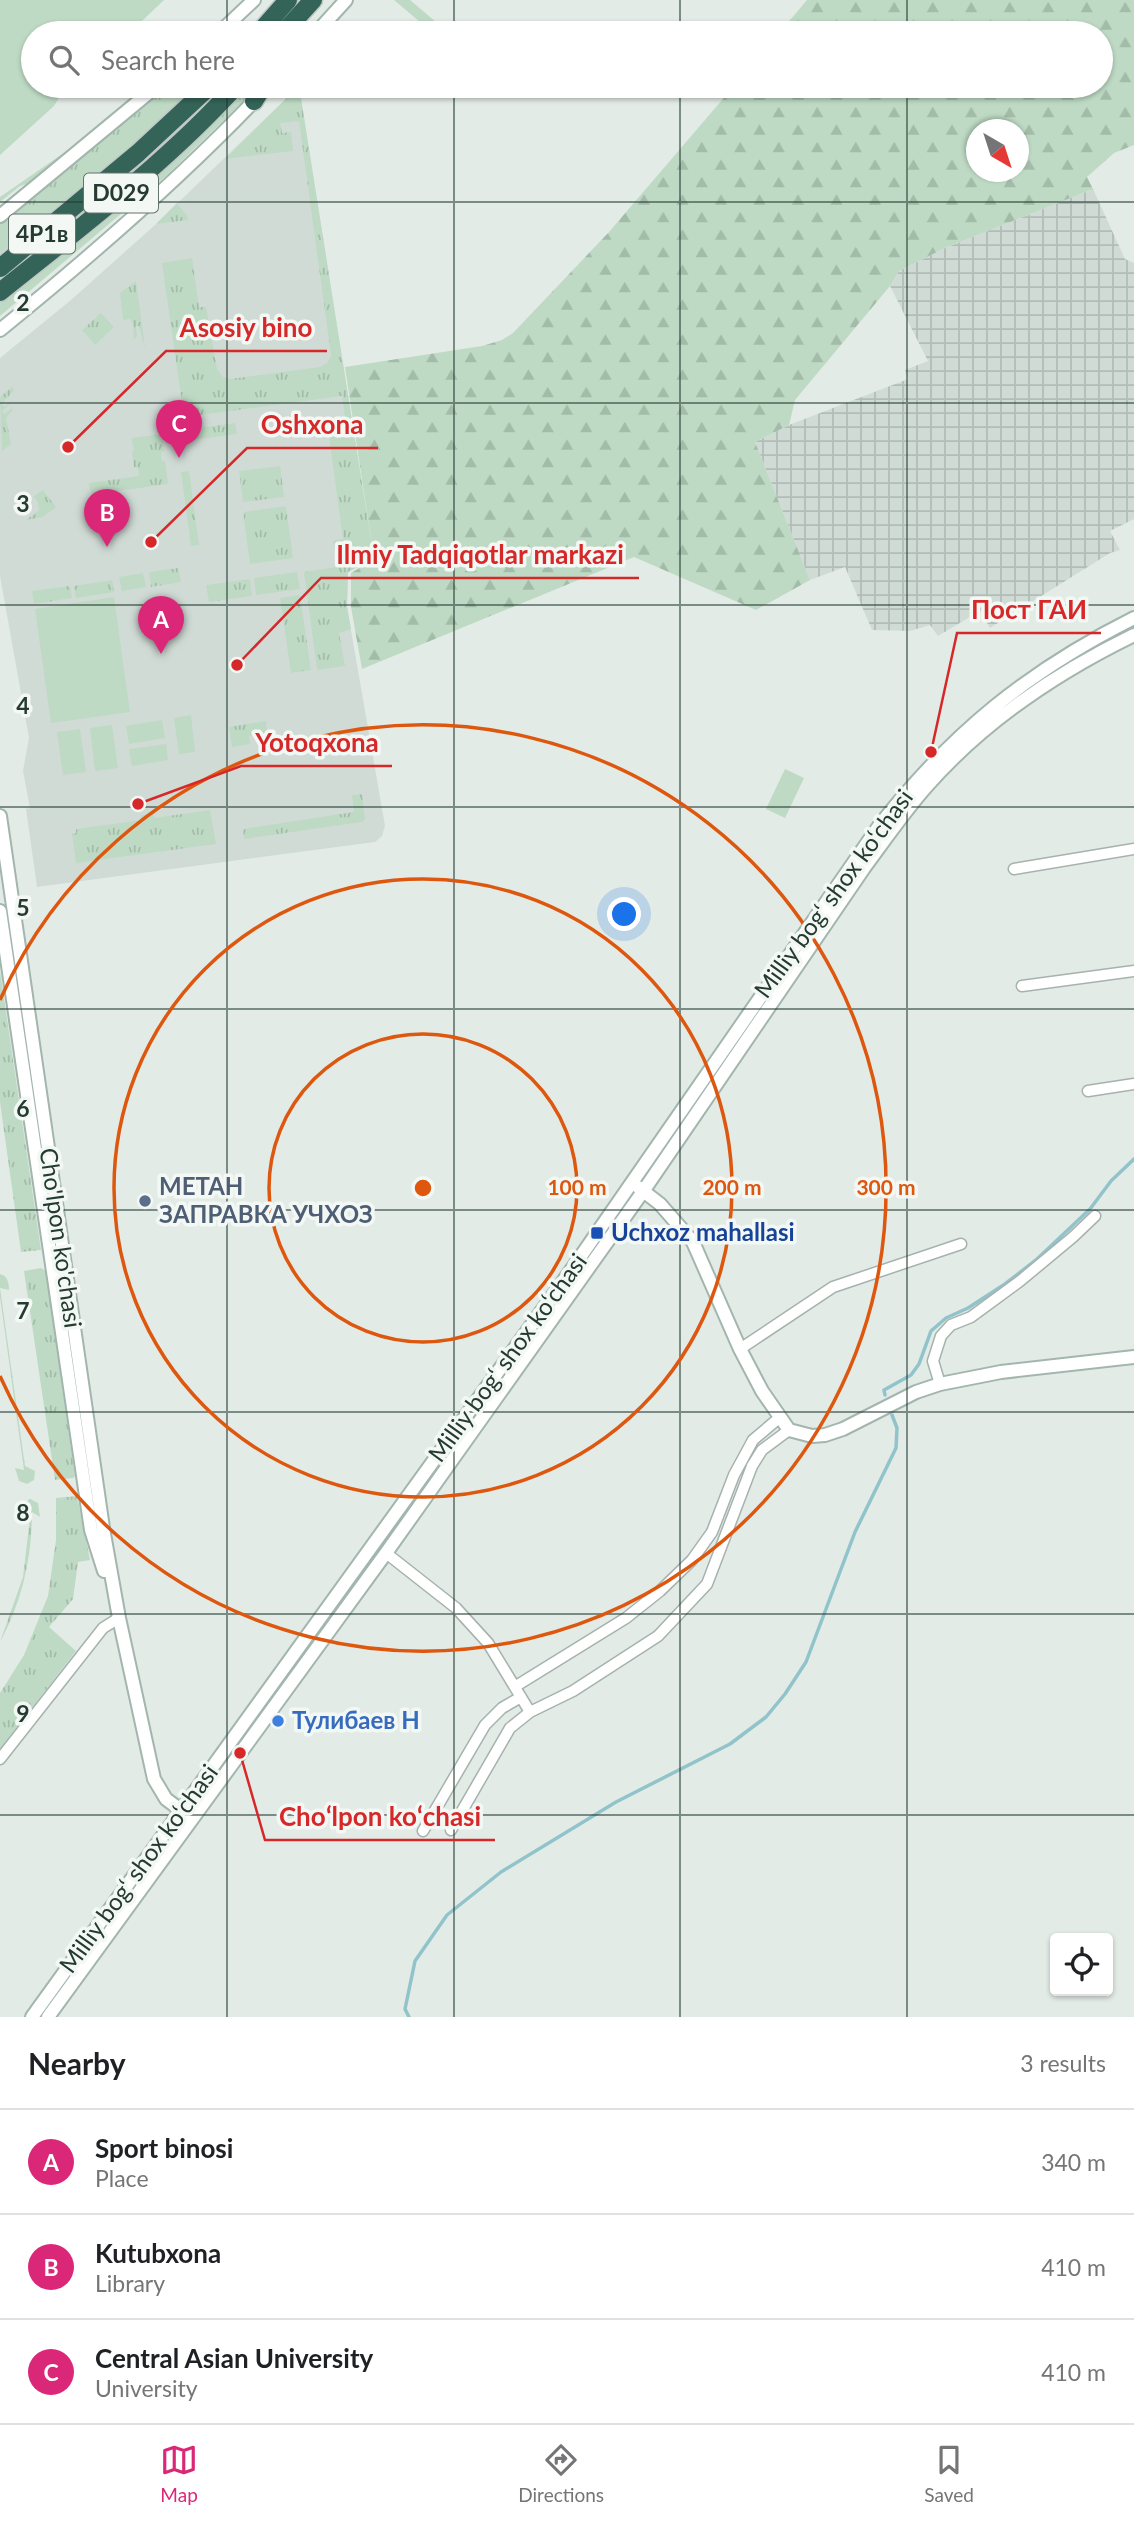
<!DOCTYPE html>
<html lang="en">
<head>
<meta charset="utf-8">
<style>
  :root { --surface:#fff; --page:#f2f2f2; --text:#202124; --muted:#757577; --line:#e0e0e0; --accent:#db2777 }
  body { margin:0; font-family:Lato,sans-serif; background:var(--page); color:var(--text) }
  .controls { position:absolute; right:21px; bottom:21px; display:grid; overflow:hidden; border-radius:7px; box-shadow:0 2px 5px #0004 }
  .controls button { width:63px; height:63px; display:grid; place-items:center; padding:0; border:0; border-bottom:2px solid var(--line); background:var(--surface); color:var(--text); font:35px sans-serif }
  .compass { position:absolute; left:966px; top:119px; width:63px; height:63px; border-radius:50%; background:var(--surface); box-shadow:0 2px 5px #0004; rotate:141deg }
  .you { position:absolute; left:625px; top:915px; width:24px; height:24px; margin:-18px; border:5px solid #fff; border-radius:50%; background:#1a73e8; box-shadow:0 0 0 10px #1a73e833 }
  .badge { display:grid; place-items:center; width:46px; height:46px; border-radius:50%; background:var(--accent); color:#fff; font-size:23px; font-weight:700 }
  .pin { position:absolute; translate:-50% -58px; filter:drop-shadow(0 2px 4px #0008) }
  .pin::after { content:''; position:absolute; top:37px; width:24px; height:21px; background:inherit; clip-path:polygon(0 0,100% 0,50% 100%) }
  .list { margin:0; padding:0; list-style:none }
  h2 { display:flex; justify-content:space-between; align-items:center; height:91px; margin:0; padding:0 28px; font-size:30px }
  h2 small { font-size:23px; font-weight:400; color:var(--muted) }
  .list li { display:grid; grid-template-columns:46px 1fr auto; gap:21px; align-items:center; box-sizing:border-box; height:105px; padding:0 28px; border-top:2px solid var(--line) }
  .list b { display:block; font-size:26px; white-space:nowrap }
  .list p { margin:0; font-size:23px; white-space:nowrap; color:var(--muted) }
  .list em { font-size:23px; font-style:normal; color:var(--muted) }
  .icon { flex:none; width:38px; height:38px; fill:none; stroke:currentColor; stroke-width:2; stroke-linecap:round; stroke-linejoin:round }
  .map { position:relative; flex:none; width:1134px; height:2017px; overflow:hidden }
  .search { position:absolute; background:var(--surface); box-shadow:0 2px 5px #0004; left:21px; right:21px; top:21px; height:77px; display:flex; align-items:center; gap:18px; box-sizing:border-box; padding:0 24px; border-radius:38px; color:var(--muted); font-size:26px }
  .sheet { height:406px; background:var(--surface) }
  nav { display:flex; justify-content:space-around; align-items:center; box-sizing:border-box; height:98px; border-top:2px solid var(--line); background:var(--surface); font-size:19px; color:var(--muted) }
  nav a { display:grid; justify-items:center; gap:4px }
  nav .on { color:var(--accent) }
  .map>svg:first-child { display:block }
</style>
</head>
<body>
<div class="map">
<svg width="1134" height="2017" viewBox="0 0 1134 2017">
  <defs>
    <pattern id="industrial-grid" width="8" height="8" patternUnits="userSpaceOnUse" patternTransform="scale(1.75)"><rect width="8" height="8" fill="#d1dbd6"/><path d="M0 4h8M4 0v8" fill="none" stroke="#b3bdb8"/></pattern>
    <pattern id="grass-tufts" width="24" height="20" patternUnits="userSpaceOnUse" patternTransform="scale(1.75)"><rect width="24" height="20" fill="#bedac4"/><path d="M3 7l-1-3M5 7V3M7 7l1-3M15 17l-1-3M17 17v-4M19 17l1-3" fill="none" stroke="#a3bca9"/></pattern>
    <pattern id="forest-firs" width="22" height="20" patternUnits="userSpaceOnUse" patternTransform="scale(1.75)"><rect width="22" height="20" fill="#bedac4"/><path d="M5 1l3.5 6h-7zM16 11l3.5 6h-7z" fill="#a3bca9"/></pattern>
  </defs>
  <rect width="100%" height="100%" fill="#e3ebe7"/>
  <path fill="#d1dbd6" d="M299 86 374 559 348 572 347 607 385 826 382 836 375 842 37 887 26 809 30 808 23 771 29 738 0 576V358L71 300 156 224Z"/>
  <path fill="url(#industrial-grid)" d="M1093 189 1125 259 1134 263V519L1110 531 1120 550 1110 553 990 628 980 611 938 636 930 625 910 631 872 630 845 567 810 580 755 442 789 425 908 379 905 370 928 361 890 286 899 271 945 248Z"/>
  <path fill="url(#grass-tufts)" d="M394 0H410L449 33H433Z
    M166 86H197L153 129 0 254V224Z
    M251 86 249 96 167 175 0 316V303L155 178Z
    M299 86 374 559 348 572 347 607 351 629 339 633 345 666 317 670 304 572 337 567 333 541 343 539 329 436 347 431 342 396 184 417 162 263 192 258 199 307H206L217 369 223 377 230 379 320 367 328 362 331 355 299 121 280 123 282 133 291 132 293 151 225 159Z
    M68 150 69 152 32 182 20 186 0 202V197Z
    M177 203 187 216 188 220 156 224Z
    M136 281 145 347 147 355 139 326H136L137 336 134 340 133 324 130 319 123 320 120 293Z
    M101 313 114 327 95 345 82 330Z
    M12 387 14 390 2 404 4 407 11 401 12 402 2 411 5 414 12 408 13 410 6 418 11 444 2 451 0 397Z
    M235 423 237 434 185 441 184 430Z
    M162 434 164 451 161 452 162 461H165L168 484 91 495 89 483 139 476 138 467H134L132 452 134 450 131 438Z
    M280 466 284 497 243 502 239 471Z
    M189 471 199 545 191 546 181 472Z
    M43 490 56 507 43 517 26 520 39 510 38 503 34 496Z
    M286 506 293 558 250 564 243 512Z
    M178 568 181 582 151 587 149 572Z
    M297 572 300 589 256 595 254 578Z
    M143 573 146 587 122 591 119 577Z
    M250 579 252 596 209 602 206 585Z
    M112 580 114 592 76 598 74 586Z
    M70 586 72 598 34 604 32 591Z
    M300 595 311 670 291 673 280 598Z
    M266 721 267 733 249 736 250 744 232 747 229 727Z
    M362 794 365 819 362 822 244 839 243 829 354 812 352 795Z
    M210 810 216 844 76 863 72 834 76 833V829L141 820V815L153 814 154 818Z
    M0 971 41 1250 21 1252 0 1102Z
    M41 1268 46 1271 75 1476 73 1478 55 1480 24 1271Z
    M0 1274C8 1276 9 1283 9 1290L0 1288 25 1466 35 1471 34 1480 27 1484 19 1481 15 1468 24 1470 0 1297Z
    M77 1496 90 1560 78 1562 73 1599 49 1627 76 1651 0 1749V1693L24 1655 48 1596 56 1540V1498Z
    M30 1499 38 1503 40 1517 32 1512C32 1558 22 1602 0 1642L23 1577 30 1518 20 1513V1507Z"/>
  <path fill="url(#forest-firs)" fill-rule="evenodd" d="M807 0H1134V145L1114 153 1087 177 1093 189 945 248 899 271 890 286 795 400 789 425 755 442 810 580 756 610 634 557 362 669 351 607V573L374 559 345 367 482 346 502 340 513 333 609 232 734 86H1101V33H779ZM976 130H1018V172H976Z"/>
  <path fill="#bedac4" d="M0 0H164L143 20 115 33H33V86H66L54 106 0 155Z
    M114 597 130 712 51 723 35 609Z
    M191 715 195 752 179 754 174 718Z
    M162 720 165 738 129 744 126 726Z
    M112 725 118 768 95 771 90 728Z
    M80 729 86 772 63 775 57 732Z
    M166 744 168 760 132 766 129 749Z
    M785 769 804 778 785 818 766 809Z"/>
  <g fill="none" stroke-linecap="round" stroke-linejoin="round">
    <path stroke="#91c4ca" stroke-width="3.5" d="M885 1395 884 1390 911 1375 919 1364 931 1331 946 1318 968 1308 1005 1284 1036 1260 1090 1209 1111 1181 1134 1159
      M409 2017 405 2009 415 1961 447 1915 501 1872 616 1802 730 1744 766 1717 785 1694 806 1662 855 1532 896 1448 897 1428 892 1415"/>
    <g stroke="#a6b2ad" stroke-width="13">
      <path id="street" d="M1014 869 1134 849
        M1022 986 1134 971
        M1088 1091 1134 1084
        M740 1349 833 1287 961 1244
        M940 1384 933 1361 941 1336 951 1325 971 1317 1020 1281 1073 1237 1095 1216
        M386 1553 456 1608 488 1643 530 1712
        M516 1686 626 1618 660 1591 692 1560 712 1532 734 1475 753 1440 779 1418
        M0 1759 103 1628 119 1618
        M451 1830 510 1728 530 1712 573 1691 658 1636 707 1584 752 1466 762 1450 789 1430
        M423 1831 485 1725 502 1708 521 1697"/>
    </g>
    <g stroke="#a3b6ae" stroke-width="16">
      <path id="secondary" d="M219 33 254 0
        M316 33 346 0
        M0 216 157 86
        M0 330C90 257 179 180 259 96
        M0 816 103 1528 119 1618 154 1779 166 1799 186 1814
        M0 911 91 1530 104 1571
        M638 1187 660 1204 693 1242 740 1349 762 1391 789 1430 812 1436 825 1435 843 1429 916 1392 940 1384 1001 1372 1134 1357
        M32 2017 572 1269 879 826C952 733 1028 671 1134 618
        M48 2017 386 1553 644 1190 864 868C884 841 904 812 926 787 984 721 1056 673 1134 635"/>
    </g>
    <g stroke="#c2c8c6" stroke-width="21">
      <path id="highway" d="M259 33 288 0
        M283 33 313 0
        M254 101 263 86
        M0 268 138 153 210 86
        M0 292C81 227 166 163 236 86"/>
    </g>
    <use href="#street" stroke="#fff" stroke-width="10"/>
    <use href="#secondary" stroke="#fff" stroke-width="12"/>
    <use href="#highway" stroke="#346357" stroke-width="18"/>
  </g>
  <path fill="none" stroke="#253a33" stroke-width="2" stroke-opacity="0.55" d="M227 0V33M454 0V33M680 0V33M907 0V33M227 86V2017M454 86V2017M680 86V2017M907 86V2017M0 202H1134M0 403H1134M0 605H1134M0 807H1134M0 1009H1134M0 1210H1134M0 1412H1134M0 1614H1134M0 1815H1134"/>
  <g fill="none" stroke="#de570e" stroke-width="3.5">
    <circle cx="423" cy="1188" r="154"/>
    <circle cx="423" cy="1188" r="309"/>
    <path d="M0 1000A463 463 0 1 1 0 1376"/>
  </g>
  <circle fill="#5c6f8a" stroke="#f3f8f5" stroke-width="2.5" cx="145" cy="1201" r="7"/>
  <rect fill="#1a4fb4" stroke="#f3f8f5" stroke-width="2.5" x="590" y="1226" width="14" height="14" rx="3.5"/>
  <circle fill="#3f7fe0" stroke="#f3f8f5" stroke-width="2.5" cx="278" cy="1721" r="7"/>
  <g text-anchor="middle" stroke-width="7" stroke-linejoin="round" paint-order="stroke">
    <g fill="#f3f8f5" stroke="#63736d" stroke-width="2">
      <rect x="84" y="173.5" width="74" height="39" rx="5"/>
      <rect x="9" y="214.5" width="66" height="39" rx="5"/>
    </g>
    <g font-size="23" font-weight="bold" fill="#253a33">
      <text x="121" y="201">D029</text>
      <text x="42" y="242">4Р1в</text>
    </g>
    <g font-size="24" fill="#253a33" stroke="#f3f8f5">
      <text transform="translate(834 894) rotate(-54)" y="8">Milliy bog‘ shox ko‘chasi</text>
      <text transform="translate(60 1238) rotate(82)" y="8">Cho'lpon ko'chasi</text>
      <text transform="translate(508 1358) rotate(-54)" y="8">Milliy bog‘ shox ko‘chasi</text>
      <text transform="translate(139 1869) rotate(-54)" y="8">Milliy bog‘ shox ko‘chasi</text>
    </g>
    <g font-size="24" font-weight="bold" fill="#4e5e75" stroke="#f3f8f5" text-anchor="start">
      <text x="159" y="1195">МЕТАН<tspan x="159" dy="28">ЗАПРАВКА УЧХОЗ</tspan></text>
    </g>
    <g font-size="24" font-weight="bold" fill="#164399" stroke="#f3f8f5" text-anchor="start">
      <text x="611" y="1241">Uchxoz mahallasi</text>
    </g>
    <g font-size="24" font-weight="bold" fill="#366cbe" stroke="#f3f8f5" text-anchor="start">
      <text x="292" y="1729">Тулибаев Н</text>
    </g>
  </g>
  <g font-size="23" text-anchor="middle" font-weight="bold" fill="#253a33" stroke="#f3f8f5" stroke-width="7" stroke-linejoin="round" paint-order="stroke">
    <text x="23" y="311">2</text>
    <text x="23" y="512">3</text>
    <text x="23" y="714">4</text>
    <text x="23" y="916">5</text>
    <text x="23" y="1117">6</text>
    <text x="23" y="1319">7</text>
    <text x="23" y="1521">8</text>
    <text x="23" y="1722">9</text>
  </g>
  <circle cx="423" cy="1188" r="10" fill="#de570e" stroke="#f3f8f5" stroke-width="3.5"/>
  <g font-size="21" text-anchor="middle" font-weight="bold" fill="#de570e" stroke="#f3f8f5" stroke-width="7" stroke-linejoin="round" paint-order="stroke">
    <text x="577" y="1195">100 m</text>
    <text x="732" y="1195">200 m</text>
    <text x="886" y="1195">300 m</text>
  </g>
  <path fill="none" stroke="#d62828" stroke-width="2.5" d="M68 447L166 351H327M151 542L247 448H378M237 665L321 578H639M931 752L957 633H1101M138 804L241 766H392M240 1753L265 1840H495"/>
  <g fill="#d62828" stroke="#f3f8f5" stroke-width="2.5">
    <circle cx="68" cy="447" r="7"/>
    <circle cx="151" cy="542" r="7"/>
    <circle cx="237" cy="665" r="7"/>
    <circle cx="931" cy="752" r="7"/>
    <circle cx="138" cy="804" r="7"/>
    <circle cx="240" cy="1753" r="7"/>
  </g>
  <g font-size="26" text-anchor="middle" font-weight="bold" fill="#d62828" stroke="#f3f8f5" stroke-width="7" stroke-linejoin="round" paint-order="stroke">
    <text x="246" y="337">Asosiy bino</text>
    <text x="312" y="434">Oshxona</text>
    <text x="480" y="564">Ilmiy Tadqiqotlar markazi</text>
    <text x="1029" y="619">Пост ГАИ</text>
    <text x="317" y="752">Yotoqxona</text>
    <text x="380" y="1826">Choʻlpon koʻchasi</text>
  </g>
</svg>
<div class="controls">
<button><svg class="icon" aria-label="locate" viewBox="0 0 24 24"><circle cx="12" cy="12" r="6"/><path d="M12 2v4M12 18v4M2 12h4M18 12h4"/></svg></button>
</div>
<svg class="compass" viewBox="-18 -18 36 36"><path d="M0-13l5 13h-10z" fill="#e53935"/><path d="M0 13l5-13h-10z" fill="#757577"/></svg>
<div class="you"></div>
<div class="pin badge" style="left:161px;top:654px">A</div>
<div class="pin badge" style="left:107px;top:547px">B</div>
<div class="pin badge" style="left:179px;top:458px">C</div>
<div class="search"><svg class="icon" aria-label="search" viewBox="0 0 24 24"><circle cx="10" cy="10" r="6"/><path d="M15 15l6 6"/></svg>Search here</div>
</div>
<section class="sheet">
<h2>Nearby<small>3 results</small></h2>
<ul class="list">
<li><span class="badge">A</span><div><b>Sport binosi</b><p>Place</p></div><em>340 m</em></li>
<li><span class="badge">B</span><div><b>Kutubxona</b><p>Library</p></div><em>410 m</em></li>
<li><span class="badge">C</span><div><b>Central Asian University</b><p>University</p></div><em>410 m</em></li>
</ul>
</section>
<nav>
<a class="on"><svg class="icon" aria-label="map" viewBox="0 0 24 24"><path d="M3 6l6-2 6 2 6-2v14l-6 2-6-2-6 2zM9 4v14M15 6v14"/></svg>Map</a>
<a><svg class="icon" aria-label="directions" viewBox="0 0 24 24"><path d="M12 3l9 9-9 9-9-9zM9 14v-3h6M13 9l2 2-2 2"/></svg>Directions</a>
<a><svg class="icon" aria-label="saved" viewBox="0 0 24 24"><path d="M7 4h10v16l-5-4-5 4z"/></svg>Saved</a>
</nav>
</body>
</html>
